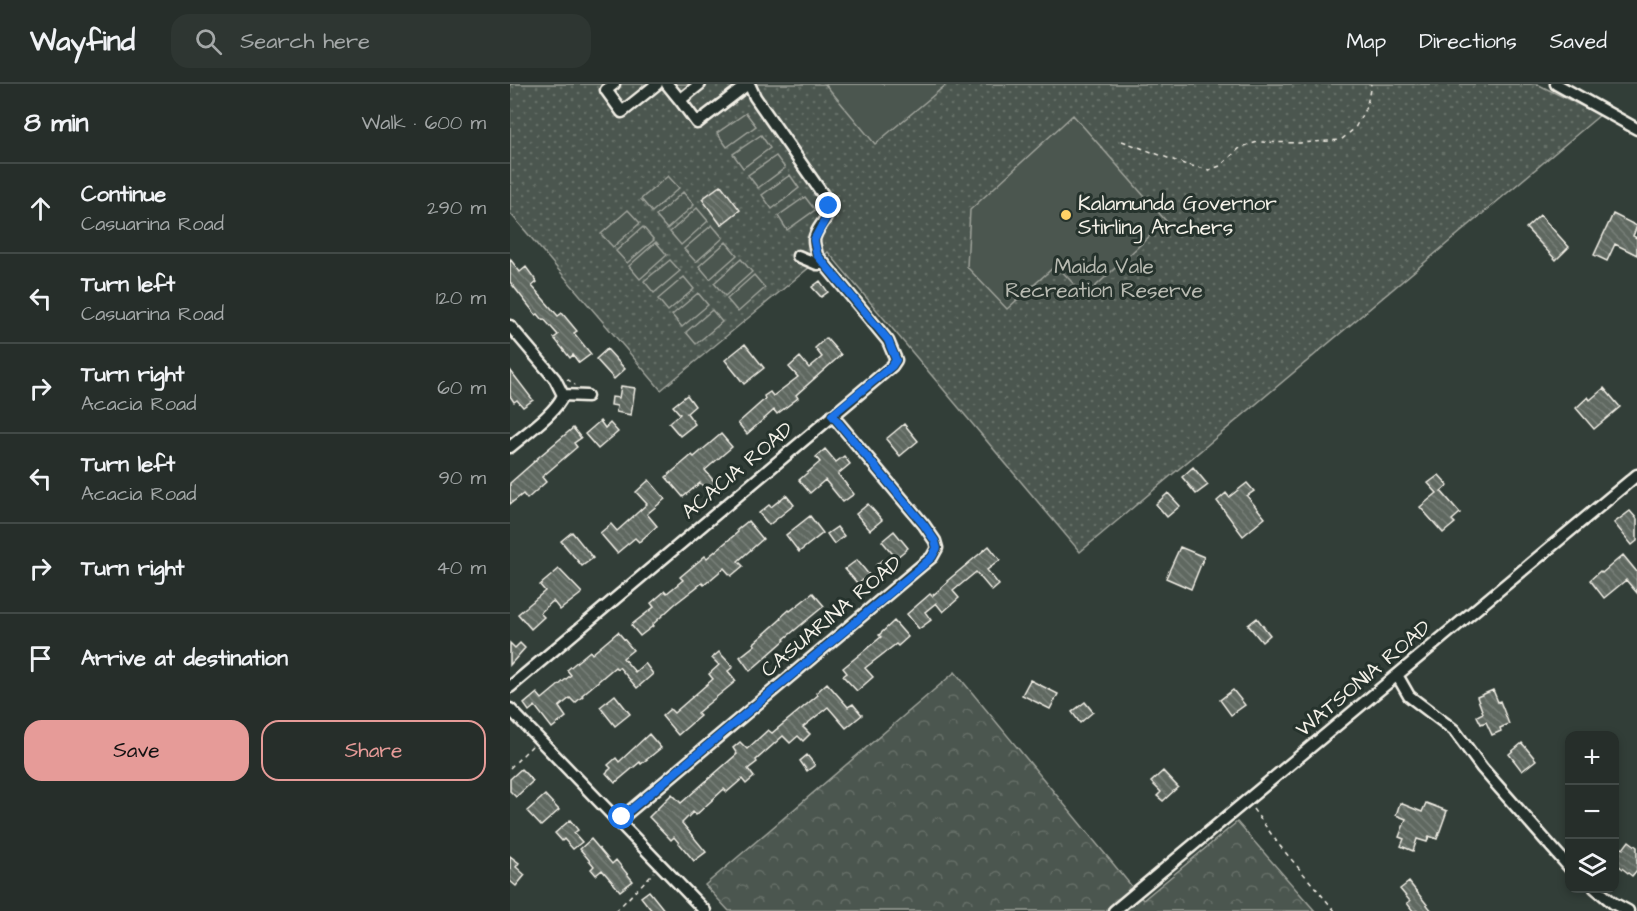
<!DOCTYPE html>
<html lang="en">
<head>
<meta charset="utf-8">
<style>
  :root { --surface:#262e2a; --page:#2e3632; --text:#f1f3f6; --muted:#a4a8a8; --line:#424a47; --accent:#e69b98 }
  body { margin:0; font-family:"Architects Daughter",sans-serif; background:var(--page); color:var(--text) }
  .controls { position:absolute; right:18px; bottom:18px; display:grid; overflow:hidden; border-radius:12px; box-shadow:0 3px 9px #0003 }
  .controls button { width:54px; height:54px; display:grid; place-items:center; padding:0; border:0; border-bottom:2px solid var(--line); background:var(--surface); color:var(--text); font:30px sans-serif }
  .stop { position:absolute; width:18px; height:18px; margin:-14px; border:4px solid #1a73e8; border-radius:50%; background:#fff }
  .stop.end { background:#1a73e8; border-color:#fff; box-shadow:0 2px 6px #0008 }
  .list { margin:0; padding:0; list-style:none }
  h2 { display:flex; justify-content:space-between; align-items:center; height:78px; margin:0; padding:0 24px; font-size:26px }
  h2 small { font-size:20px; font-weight:400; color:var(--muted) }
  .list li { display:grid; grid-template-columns:39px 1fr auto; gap:18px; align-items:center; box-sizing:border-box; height:90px; padding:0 24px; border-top:2px solid var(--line) }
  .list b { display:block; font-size:22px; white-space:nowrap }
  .list p { margin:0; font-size:20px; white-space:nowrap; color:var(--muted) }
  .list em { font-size:20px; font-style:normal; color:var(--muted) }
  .actions { display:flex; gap:12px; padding:18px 24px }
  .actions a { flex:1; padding:14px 0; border:2px solid var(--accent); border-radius:18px; text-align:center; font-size:21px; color:var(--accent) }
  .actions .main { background:var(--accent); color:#111 }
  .icon { flex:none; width:33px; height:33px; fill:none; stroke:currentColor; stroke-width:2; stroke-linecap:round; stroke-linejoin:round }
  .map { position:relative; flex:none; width:1127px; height:827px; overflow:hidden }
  header { display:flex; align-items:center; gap:36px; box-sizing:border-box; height:84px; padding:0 30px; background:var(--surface); border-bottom:2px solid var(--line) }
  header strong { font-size:28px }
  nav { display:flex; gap:33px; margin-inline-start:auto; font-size:21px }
  .search { width:420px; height:54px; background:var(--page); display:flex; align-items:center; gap:15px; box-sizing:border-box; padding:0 21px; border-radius:18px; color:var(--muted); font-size:22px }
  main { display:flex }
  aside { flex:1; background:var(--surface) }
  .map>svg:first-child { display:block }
</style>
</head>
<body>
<header>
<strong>Wayfind</strong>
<div class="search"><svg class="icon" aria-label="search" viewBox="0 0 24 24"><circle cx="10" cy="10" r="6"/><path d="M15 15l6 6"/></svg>Search here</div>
<nav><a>Map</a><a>Directions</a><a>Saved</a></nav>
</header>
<main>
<aside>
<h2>8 min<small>Walk · 600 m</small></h2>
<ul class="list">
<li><svg class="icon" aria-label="ahead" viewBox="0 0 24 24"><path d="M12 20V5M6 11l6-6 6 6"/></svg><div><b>Continue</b><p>Casuarina Road</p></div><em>290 m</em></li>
<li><svg class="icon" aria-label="left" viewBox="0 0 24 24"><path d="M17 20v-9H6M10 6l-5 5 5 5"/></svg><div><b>Turn left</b><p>Casuarina Road</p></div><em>120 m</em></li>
<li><svg class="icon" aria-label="right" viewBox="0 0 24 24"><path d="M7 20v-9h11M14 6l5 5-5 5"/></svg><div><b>Turn right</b><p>Acacia Road</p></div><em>60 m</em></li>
<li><svg class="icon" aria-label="left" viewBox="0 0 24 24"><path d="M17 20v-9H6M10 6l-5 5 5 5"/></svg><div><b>Turn left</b><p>Acacia Road</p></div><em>90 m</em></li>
<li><svg class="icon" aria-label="right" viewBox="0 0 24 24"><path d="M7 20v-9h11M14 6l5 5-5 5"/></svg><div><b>Turn right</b></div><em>40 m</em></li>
<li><svg class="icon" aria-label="arrive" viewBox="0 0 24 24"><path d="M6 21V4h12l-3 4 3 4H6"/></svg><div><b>Arrive at destination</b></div></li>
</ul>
<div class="actions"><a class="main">Save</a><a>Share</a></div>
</aside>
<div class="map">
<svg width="1127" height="827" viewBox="0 0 1127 827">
  <defs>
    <pattern id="forest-crowns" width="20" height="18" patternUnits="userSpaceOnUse" patternTransform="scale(1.5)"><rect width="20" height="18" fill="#4c564f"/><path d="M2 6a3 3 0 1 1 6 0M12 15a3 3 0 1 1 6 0" fill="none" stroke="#666f68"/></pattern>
    <pattern id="park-dots" width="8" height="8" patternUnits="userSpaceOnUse" patternTransform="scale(1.5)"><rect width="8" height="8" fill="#4c564f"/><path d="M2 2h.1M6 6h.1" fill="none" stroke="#666f68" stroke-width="1.8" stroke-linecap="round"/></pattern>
    <pattern id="building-back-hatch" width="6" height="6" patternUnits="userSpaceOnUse" patternTransform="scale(1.5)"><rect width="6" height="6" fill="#5f6861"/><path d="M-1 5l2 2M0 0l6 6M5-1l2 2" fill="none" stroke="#777e78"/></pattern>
  </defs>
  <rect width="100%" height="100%" fill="#323e38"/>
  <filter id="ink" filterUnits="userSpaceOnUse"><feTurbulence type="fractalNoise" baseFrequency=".0167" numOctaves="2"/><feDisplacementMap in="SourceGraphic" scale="12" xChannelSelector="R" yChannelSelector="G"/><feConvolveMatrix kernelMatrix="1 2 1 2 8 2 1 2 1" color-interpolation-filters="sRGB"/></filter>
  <g filter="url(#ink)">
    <path fill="url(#forest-crowns)" stroke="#a0a49c" stroke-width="1.5" d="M445 588 633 816 727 738 805 827H219L195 801Z"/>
    <path fill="url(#park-dots)" stroke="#a0a49c" stroke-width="1.5" d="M0 0H1027L1090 31 570 468 318 168 151 306 0 129Z"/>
    <path fill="#4c564f" stroke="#a0a49c" stroke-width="1.5" d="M315 0H437L365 60Z
      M236 29 246 42 217 63 207 49Z
      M563 31 656 137 575 212 546 181 497 225 457 183 460 126Z
      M251 51 260 64 233 84 223 70Z
      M266 72 275 84 248 104 238 91Z
      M280 91 289 104 262 125 252 111Z
      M158 92 169 104 142 128 131 115Z
      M173 108 184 121 157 145 146 132Z
      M295 113 305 126 277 146 268 132Z
      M187 124 198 137 171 161 160 148Z
      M118 126 130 139 103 163 91 150Z
      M202 141 213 154 186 178 174 165Z
      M133 143 144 156 117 179 106 167Z
      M146 158 157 171 130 195 119 182Z
      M216 158 227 171 200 195 189 182Z
      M231 175 242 188 215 212 204 199Z
      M160 176 170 187 144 209 134 197Z
      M244 191 255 204 228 228 217 215Z
      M174 193 184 205 158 227 148 215Z
      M188 209 198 221 172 243 162 231Z
      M202 226 212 238 186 260 176 248Z"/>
    <path fill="url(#building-back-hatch)" stroke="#f4f1e8" stroke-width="1.5" d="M211 101 230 126 211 141 192 115Z
      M1103 130 1127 142 1123 152 1127 154V171L1105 160 1097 177 1084 171Z
      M1030 131 1059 163 1046 176 1016 144Z
      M0 175 10 188 16 183 27 198 22 202 48 232 52 229 67 247 64 249 81 270 69 279 63 271 60 274 44 254 48 251 34 235 33 236 28 230 26 231 0 198Z
      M310 197 318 208 311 213 302 203Z
      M316 254 331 271 286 311 288 314 267 330 264 326 237 350 228 339 255 315 254 312 260 308 263 312 288 293 279 283 290 273 299 284 312 273 305 264Z
      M235 260 254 284 234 300 215 276Z
      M97 265 115 285 104 295 86 275Z
      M0 286 23 316 13 323 7 316 4 318 0 312Z
      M111 302 125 304 121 331 106 328 107 322 101 321 102 313 109 314Z
      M1094 304 1110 323 1084 345 1066 324 1078 313 1080 316Z
      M177 311 185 322 177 329 185 340 170 352 159 339 170 330 163 322Z
      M90 337 95 344 100 339 108 348 88 365 75 350Z
      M394 340 408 357 390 372 376 355Z
      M63 344 71 354 64 359 67 363 32 393 36 398 17 415 13 410 0 420V399L25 377H24Z
      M211 350 222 363 195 386 206 400 198 407 190 399 173 413 156 393 182 371 184 373Z
      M315 365 326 378 334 372 340 380 328 390 344 410 333 418 315 396 300 409 289 396 310 378 306 373Z
      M683 383 698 401 686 410 672 393Z
      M929 391 938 401 931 407 950 429 942 436 945 439 933 449 910 423 927 409 918 399Z
      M139 396 155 415 137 430 147 442 129 458 125 454 107 469 90 449 101 440 107 447 137 420 126 408Z
      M737 399 744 407 737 412 755 434 733 452 707 417 716 409 719 413Z
      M658 409 670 422 657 433 646 420Z
      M276 411 284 421 259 441 249 429 259 421 261 423Z
      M358 420 372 436 360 446 346 430Z
      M1120 427 1127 435V457L1122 461 1104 439Z
      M300 432 313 449 289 468 276 451Z
      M238 437 253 455 228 477 233 482 221 492 214 484 194 501 192 499 165 520 142 541 143 542 130 552 121 541 144 523 141 519 155 507 157 509 173 496 170 493 195 472 197 474 228 448 227 446Z
      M327 443 334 452 324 460 317 450Z
      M384 447 398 464 386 474 372 457Z
      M62 448 83 474 72 482 51 457Z
      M479 462 490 476 477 486 489 501 482 507 466 488 443 507 449 514 433 528 426 519 415 528 421 536 409 545 397 530 420 510 422 512 438 498 437 497Z
      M670 463 694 473 681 505 656 494Z
      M1113 471 1127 488V509L1116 496 1094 514 1080 496 1090 487 1092 489Z
      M347 476 359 491 348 500 335 485Z
      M372 476 380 485 373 490 366 481Z
      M49 485 72 509 50 526 43 517 30 529 34 533 21 545 8 530 35 507 30 501Z
      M303 509 314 522 274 555 275 556 240 587 230 573 245 561 244 559 271 535 270 534 279 526 280 527Z
      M747 534 760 551 752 558 738 541Z
      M384 537 398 553 388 562 386 560 355 584 363 593 347 607 333 592 337 589 333 584 371 553 369 551Z
      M108 548 123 566 113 574 125 588 135 579 143 590 127 604 109 583 107 585 105 583 72 611 73 612 65 619 60 614 49 623 56 633 42 644 25 622 19 627 14 620 27 609 32 615 61 591 57 586 80 567 82 570Z
      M0 559 5 564 10 559 15 564 0 581Z
      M209 568 223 583 218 587 226 597 187 629 190 632 168 651 152 632 160 625 164 629 203 595 199 590 209 581 202 574Z
      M520 596 548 610 540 625 512 611Z
      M317 599 338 623 343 620 352 631 336 644 318 623 293 643 300 650 293 657 288 652 280 659 273 652 246 676 247 678 238 685 244 693 236 700 232 695 217 708 214 705 186 731 183 728 172 739 196 768 184 777 164 753 161 756 139 733 162 710 171 719 227 670 223 664 230 658 237 665 258 646 262 649 308 611 306 609Z
      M723 606 735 621 721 631 710 616Z
      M983 606 988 618 990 617 999 640 990 644 991 647 982 651 976 638 971 640 967 632 973 629 967 613Z
      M105 611 120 630 105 642 90 623Z
      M575 618 583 628 570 639 562 628Z
      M139 650 151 664 131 680 130 678 105 699 96 689 101 684 98 681 106 674 109 678Z
      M1012 659 1026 676 1012 687 999 670Z
      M297 671 305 681 297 687 290 677Z
      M11 685 23 697 6 713 0 707V695Z
      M653 687 668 703 653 717 647 712 651 708 641 698Z
      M35 711 49 726 31 742 17 727Z
      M890 719 912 728 916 719 937 727 927 755 919 752 917 758 907 755 903 767 891 762 894 755 889 753 896 735 886 731Z
      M60 736 68 746 64 749 72 758 63 765 54 755 52 757 45 749Z
      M81 755 102 780 106 776 123 797 110 807 92 786 86 791 81 785 84 782 70 765Z
      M1119 757 1127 763V786L1122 792 1104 778V758L1113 765Z
      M0 772 9 779 6 783 15 791 6 802 0 797Z
      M899 798 922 827H903L897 819 900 817 890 805Z
      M139 807 155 827H142L131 813Z"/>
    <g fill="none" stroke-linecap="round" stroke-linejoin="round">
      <g stroke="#f4f1e8" stroke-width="15">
        <path id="minor" d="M104 0 96 6 112 28 147 0
          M157 0 170 16
          M190 0 170 16 187 39 238 0
          M1046 0 1127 45
          M288 172 307 180H314
          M0 242 45 295 53 311C46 329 15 350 0 363
          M53 311 77 312
          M887 591 899 612 944 646 972 684 1060 784
          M0 603 382 282 386 276 378 257 307 171C306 167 304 160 304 156 307 139 324 135 316 115L245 13 239 0
          M0 625 195 827
          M108 737 411 482 422 473 427 464 425 457 414 441 322 331
          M1085 804 1103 819 1118 827
          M604 827 1127 391"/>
      </g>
      <path stroke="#f4f1e8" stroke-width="1.5" stroke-dasharray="4.5 4.5" stroke-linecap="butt" d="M612 57 674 80 699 86 710 82 731 63 748 58 790 59 831 56 845 44 857 21 861 0
        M57 295 65 301
        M0 684 22 662
        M743 725 770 762 825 827
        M106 827 144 788"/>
      <use href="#minor" stroke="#26332d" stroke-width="10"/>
    </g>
  </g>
  <g fill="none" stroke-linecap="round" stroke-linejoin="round" filter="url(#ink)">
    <path stroke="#1a73e8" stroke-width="8" d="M112 733 411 483 422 473 427 464 425 457 414 441 322 331 382 282 386 276 378 256 307 171 304 156 318 130 319 122"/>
  </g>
  <circle fill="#ffd166" stroke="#26332d" stroke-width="2" cx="556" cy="131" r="6"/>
  <g text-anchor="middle" stroke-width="6" stroke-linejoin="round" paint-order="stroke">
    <g font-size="21" fill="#f4f1e8" stroke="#26332d" text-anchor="start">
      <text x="568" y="126">Kalamunda Governor<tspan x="568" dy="24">Stirling Archers</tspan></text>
    </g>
    <g font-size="21" fill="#b9bbb2" stroke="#26332d">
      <text x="594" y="189">Maida Vale<tspan x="594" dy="24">Recreation Reserve</tspan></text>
    </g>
    <g font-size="21" fill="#f4f1e8" stroke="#26332d">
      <text transform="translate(227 386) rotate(-40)" y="7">ACACIA ROAD</text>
      <text transform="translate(321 532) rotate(-40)" y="7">CASUARINA ROAD</text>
      <text transform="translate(853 594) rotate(-40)" y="7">WATSONIA ROAD</text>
    </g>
  </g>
</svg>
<div class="controls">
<button>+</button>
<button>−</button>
<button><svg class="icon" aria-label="layers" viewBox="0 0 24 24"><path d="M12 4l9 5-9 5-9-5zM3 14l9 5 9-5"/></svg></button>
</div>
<div class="stop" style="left:112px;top:733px"></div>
<div class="stop end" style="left:319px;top:122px"></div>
</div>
</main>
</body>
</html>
